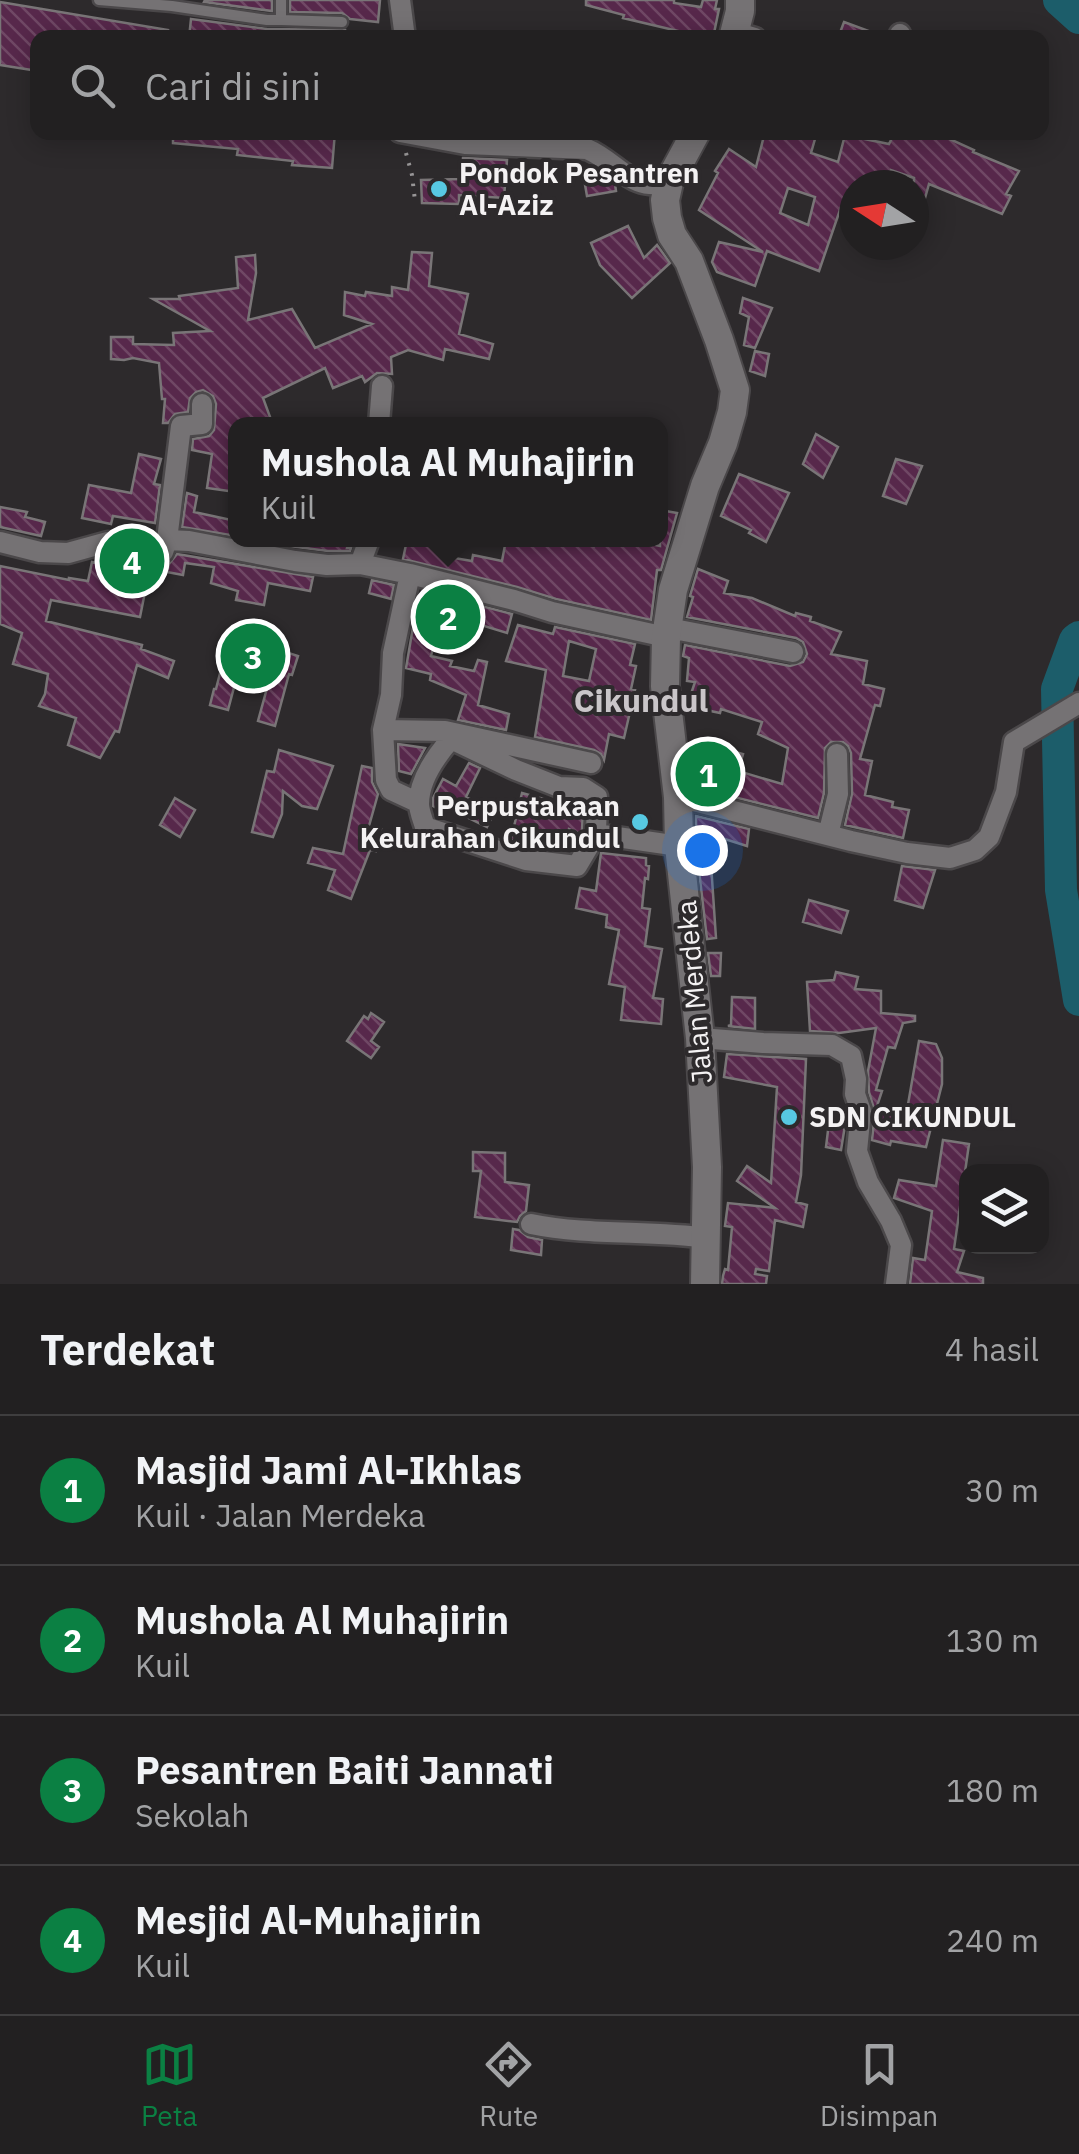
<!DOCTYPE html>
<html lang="id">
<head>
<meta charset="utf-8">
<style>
  :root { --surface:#222021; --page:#2e2d2e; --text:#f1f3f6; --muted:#a2a3a5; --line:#3f3e3f; --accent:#0b8043 }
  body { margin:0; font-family:"IBM Plex Sans",sans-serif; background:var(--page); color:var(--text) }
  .controls { position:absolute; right:30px; bottom:30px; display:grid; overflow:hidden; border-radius:20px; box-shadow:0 5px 25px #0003 }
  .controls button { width:90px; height:90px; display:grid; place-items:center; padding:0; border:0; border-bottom:2px solid var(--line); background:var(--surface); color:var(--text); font:50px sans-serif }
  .compass { position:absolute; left:839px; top:170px; width:90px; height:90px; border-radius:50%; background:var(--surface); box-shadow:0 5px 25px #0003; rotate:282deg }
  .you { position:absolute; left:702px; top:850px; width:35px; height:35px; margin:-25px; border:8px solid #fff; border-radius:50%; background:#1a73e8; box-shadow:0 0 0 15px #1a73e833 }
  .badge { display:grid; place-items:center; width:65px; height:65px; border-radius:50%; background:var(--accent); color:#fff; font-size:32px; font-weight:700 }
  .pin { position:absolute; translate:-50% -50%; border:5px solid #fff; box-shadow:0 2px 10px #0006 }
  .popup { position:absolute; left:228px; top:417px; width:440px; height:130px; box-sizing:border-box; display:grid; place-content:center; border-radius:20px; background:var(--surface); filter:drop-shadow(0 2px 8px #0005); font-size:32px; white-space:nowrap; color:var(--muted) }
  .popup b { font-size:38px; color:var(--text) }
  .popup::after { content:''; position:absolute; left:50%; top:100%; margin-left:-20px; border:20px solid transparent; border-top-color:var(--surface) }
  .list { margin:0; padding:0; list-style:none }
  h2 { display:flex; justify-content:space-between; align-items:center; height:130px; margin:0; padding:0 40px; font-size:42px }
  h2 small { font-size:32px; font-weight:400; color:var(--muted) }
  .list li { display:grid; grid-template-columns:65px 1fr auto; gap:30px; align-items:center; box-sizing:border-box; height:150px; padding:0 40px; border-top:2px solid var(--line) }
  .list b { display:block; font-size:38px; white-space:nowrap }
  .list p { margin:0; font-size:32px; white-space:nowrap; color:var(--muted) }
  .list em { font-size:32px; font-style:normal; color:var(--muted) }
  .icon { flex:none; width:55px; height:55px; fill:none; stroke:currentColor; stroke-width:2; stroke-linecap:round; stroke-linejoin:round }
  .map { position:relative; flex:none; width:1079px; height:1284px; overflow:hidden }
  .search { position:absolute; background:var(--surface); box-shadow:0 5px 25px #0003; left:30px; right:30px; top:30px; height:110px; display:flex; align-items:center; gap:25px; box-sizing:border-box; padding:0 35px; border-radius:20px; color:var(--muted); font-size:38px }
  .sheet { height:730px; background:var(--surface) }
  nav { display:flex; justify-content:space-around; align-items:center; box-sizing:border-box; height:140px; border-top:2px solid var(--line); background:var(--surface); font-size:28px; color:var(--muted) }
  nav a { display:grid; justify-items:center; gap:5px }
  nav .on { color:var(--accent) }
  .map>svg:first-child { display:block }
</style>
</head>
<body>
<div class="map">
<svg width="1079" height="1284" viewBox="0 0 1079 1284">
  <defs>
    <pattern id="building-back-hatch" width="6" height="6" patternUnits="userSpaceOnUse" patternTransform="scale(2.5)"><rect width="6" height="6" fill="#57284b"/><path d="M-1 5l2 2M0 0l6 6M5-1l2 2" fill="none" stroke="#704865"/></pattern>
  </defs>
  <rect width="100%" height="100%" fill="#2d2a2c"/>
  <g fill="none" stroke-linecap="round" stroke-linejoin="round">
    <path stroke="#1c5d6a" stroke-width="32" d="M1059 0 1079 18
      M1079 637 1075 640 1057 689 1061 890 1079 1000"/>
  </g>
  <path fill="url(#building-back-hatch)" stroke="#797577" stroke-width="2.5" fill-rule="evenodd" d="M205 0H272V11L204 2Z
    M290 0H380L378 22 350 19 342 13 290 12Z
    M586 0H674V3L701 7 703 0H717L715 9H719L713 38H696L678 36V31L623 18 624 15 586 5Z
    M0 2 168 30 167 38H38V71L0 65Z
    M191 19 267 29 345 30 344 38H189Z
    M844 22 882 36 881 38H838Z
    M173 132H335L332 168 292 165 293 161 237 155 238 149 173 143Z
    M765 132H817L811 153 838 162 845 135 889 144 895 132H944L943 136 974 150 973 152 1019 171 1006 194 1011 196 1002 214 929 184 918 223H914V178L891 170 886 185H854V212L841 207 819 271 767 251 755 286 717 272 712 262 719 242 763 252 699 210 718 173 715 171 729 149 756 167ZM788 188 815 197 808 225 780 213Z
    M463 158 507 160 504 198 459 195V204L422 203 421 180 462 179Z
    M597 171 615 184 616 191 587 196 583 173Z
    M628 226 644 258 657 245 670 263 632 298 600 265 591 243Z
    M412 252 432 253 429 286 468 294 459 334 493 344 489 359 445 349 443 360 408 350 391 357 392 374 377 373 365 382 362 376 333 388 325 368 263 398 270 417 269 424H236V492L207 488 212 454 192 450 193 439 209 436 214 430 216 404 213 396 203 390 196 392 190 398 188 412 175 414 168 423H163L165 399H162L159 363 133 358 124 360 111 359V337H133V344L174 345 173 333 210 331 153 299H180L179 296 238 288 236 257 255 255 256 273 248 320 292 309 315 348 372 324 344 315 345 292 365 296 366 292 392 296V287L408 290Z
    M743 298 772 308 755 348 744 345 749 317 740 313Z
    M755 351 769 354 765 376 750 371Z
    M816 434 838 447 823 478 803 464Z
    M139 454 161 459 154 484 160 485 155 523 113 516 111 524 82 518 89 485 131 493Z
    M896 459 922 466 906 504 883 496Z
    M739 474 789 493 766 542 749 533 751 530 721 516Z
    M187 493 197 496 194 512 236 521V536L182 527Z
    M0 507 27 512 25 517 45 522 41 536 0 527Z
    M660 510 677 513 661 570H657L651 620 556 599 517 587 403 559 407 540H432L444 544 442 556 472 561 473 555 502 561 506 540H549L594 546 595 540H631L660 546Z
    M290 540H349L347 548H351L350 551H328L297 547 289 546Z
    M177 554 313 577 310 591 268 583 264 605 236 600 238 591 211 583 214 567 185 563 183 575 167 572 169 564Z
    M120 558 135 561 130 589 145 592 140 617 51 600 46 621 142 645 141 649 174 661 168 678 137 665 119 732 115 731 100 758 68 745 76 718 39 706 45 694 48 674 13 664 22 633 0 624V566L69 580V578L88 581 92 562 118 568Z
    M698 569 728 581 724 593 752 598 795 616 796 613 811 617 810 621 841 632 831 654 867 661 863 684 884 689 880 706 875 705 860 759 872 761 865 795 893 802 892 807 909 810 903 838 845 825 852 794 851 753 848 746 843 742H831L825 748 824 793 818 818 698 788 711 745 743 754 738 771 782 784 788 748 758 734 762 722 721 709 720 713 687 706 695 682 687 681 689 658 683 656 685 645 790 666 803 662 807 654 803 642 796 638 687 617 693 597 690 596Z
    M372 580 394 585 391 599 369 593Z
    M447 597 512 614 507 633 468 621 464 632 437 621Z
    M518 625 553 634 555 627 635 644 630 665 636 666 631 689 635 690 624 738 609 734 604 760 601 754 594 750 535 737 546 670 506 661ZM569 641 596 649 589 681 563 676Z
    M413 627 437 633 431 656 452 661 450 666 474 671 478 660 487 662 478 705 509 714 506 730 458 720 466 695 430 680 431 674 406 668Z
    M230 634 298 656 292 675 289 674 275 726 258 721 272 670 241 661 228 710 210 705 214 689H216Z
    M398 744 425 748 411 774 399 771Z
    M279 750 333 766 317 809 302 806 283 791 282 814 273 837 252 832 267 771 274 772Z
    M469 763 480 768 466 797 495 810 487 827 444 806 442 811 433 806V798L443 779 456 786Z
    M362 766 372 768V782L378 794 369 826 381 829 376 851 370 850 351 899 328 890 335 870 308 863 313 848 343 854Z
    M522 793 583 810 582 830 580 834 569 829 567 846 564 851 544 848 511 839Z
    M175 798 195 810 180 837 160 825Z
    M696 816 749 829 747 846 709 834 716 938 707 939 696 845Z
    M601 853 646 858V865L649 866 648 879 645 878 642 908 650 909 645 946 662 949 653 998 663 999 661 1024 621 1020 625 987 609 984 619 930 606 927 607 915 576 908 580 888 596 891Z
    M902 866 935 870 923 908 895 900Z
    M809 900 848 911 841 933 803 922Z
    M708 953H721L720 976H711Z
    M836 972 858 977 855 989 881 991V1013L915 1016V1021L903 1023 895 1048 888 1047 876 1090 882 1091 876 1109 906 1116 919 1041 936 1044 942 1058V1084L926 1147 891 1141 890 1145 872 1140 875 1112 869 1092 868 1071 876 1028 839 1033 810 1031 807 982 834 980Z
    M732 997 755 998V1029L728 1026 731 1025Z
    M371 1013 384 1022 371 1041 379 1047 371 1058 347 1041 364 1016 368 1019Z
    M727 1054 806 1059 801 1175 796 1202 807 1205 803 1227 775 1220 769 1271 756 1269 755 1274 767 1276 766 1284H722L723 1276 725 1269 728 1270 732 1227 725 1226 728 1203 775 1208 737 1181 747 1166 771 1183 777 1087 724 1077Z
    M831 1106 846 1109 847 1113 841 1150 826 1147Z
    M943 1140 969 1144 954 1249 964 1251 957 1272 983 1278V1284H910L913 1258 925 1260 932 1211 894 1198 899 1180 936 1186Z
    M473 1152 505 1153V1182L529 1185 526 1211 520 1216 517 1222 475 1217 481 1171H473Z
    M513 1229 519 1230 528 1237 542 1240 541 1255 511 1250Z"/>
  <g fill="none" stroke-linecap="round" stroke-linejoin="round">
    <g stroke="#4b484a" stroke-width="15">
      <path id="service" d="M99 0 172 6 267 20H281V0
        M281 20 342 22"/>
    </g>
    <g stroke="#4b484a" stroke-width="25">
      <path id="minor" d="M400 0 405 38
        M735 32 755 38
        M899 38 900 34
        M400 132 465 144 587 149C618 162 631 193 669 182
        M379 424 382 386
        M167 540 181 426 202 424V404
        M0 542 40 552 68 553 108 542 163 552 167 540 189 541 295 561 327 565 360 564 410 574 514 600 552 612 666 637 679 630 793 652
        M360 564 369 540
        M410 574 393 653 391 695 383 730 386 780 391 790 419 803
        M383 730 445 731 591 763
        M451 739 516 770 559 787 583 788 597 797 596 834 577 866 526 860 425 827C423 820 419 811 419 804 419 779 436 756 451 739Z
        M678 797 851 841 907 853 950 858 975 850 989 837 1006 792 1014 742 1079 703
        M596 834 679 846
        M828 835 838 794 837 754
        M700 1038 763 1043 832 1045 851 1056 856 1079 855 1094 861 1111 857 1151 868 1182 891 1221 901 1245 896 1284
        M531 1224C589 1236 648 1230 707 1238"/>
    </g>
    <g stroke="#4b484a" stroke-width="32">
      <path id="tertiary" d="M733 38 740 11V0
        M696 132 669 182 665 200 667 218 672 235 689 261 719 340 735 390 732 412 723 443 705 486 673 590 666 637 665 686 678 797 679 846 700 1038 707 1167 705 1284"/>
    </g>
    <path stroke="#989697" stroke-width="4" stroke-dasharray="2.5 8" stroke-linecap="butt" d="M406 153 412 175 415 201"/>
    <use href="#service" stroke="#757274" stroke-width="10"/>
    <use href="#minor" stroke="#757274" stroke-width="20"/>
    <use href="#tertiary" stroke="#757274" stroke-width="28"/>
  </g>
  <g fill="#57c9e2" stroke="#2d2a2c" stroke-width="4">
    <circle cx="439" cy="189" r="10"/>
    <circle cx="640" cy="822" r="10"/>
    <circle cx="789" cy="1117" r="10"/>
  </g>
  <g text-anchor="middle" stroke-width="8" stroke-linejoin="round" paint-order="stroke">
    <g font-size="28" font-weight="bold" fill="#f4f2f3" stroke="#2d2a2c" text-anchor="start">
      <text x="459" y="183">Pondok Pesantren<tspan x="459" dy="32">Al-Aziz</tspan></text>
      <text x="620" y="816" text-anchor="end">Perpustakaan<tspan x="620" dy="32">Kelurahan Cikundul</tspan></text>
      <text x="809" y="1127">SDN CIKUNDUL</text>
    </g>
    <g font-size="28" fill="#f4f2f3" stroke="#2d2a2c">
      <text transform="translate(694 992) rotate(-95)" y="10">Jalan Merdeka</text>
    </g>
    <g font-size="32" font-weight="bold" fill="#cac6c9" stroke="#2d2a2c">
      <text x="641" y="712">Cikundul</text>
    </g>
  </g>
</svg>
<div class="controls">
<button><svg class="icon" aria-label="layers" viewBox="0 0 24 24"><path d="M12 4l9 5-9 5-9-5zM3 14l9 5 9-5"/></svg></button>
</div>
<svg class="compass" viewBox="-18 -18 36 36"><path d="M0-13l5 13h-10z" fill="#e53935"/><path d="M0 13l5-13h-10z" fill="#a2a3a5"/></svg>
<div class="you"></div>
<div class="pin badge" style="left:708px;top:774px">1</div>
<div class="pin badge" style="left:448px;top:617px">2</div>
<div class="popup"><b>Mushola Al Muhajirin</b>Kuil</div>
<div class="pin badge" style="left:253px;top:656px">3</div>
<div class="pin badge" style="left:132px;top:561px">4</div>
<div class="search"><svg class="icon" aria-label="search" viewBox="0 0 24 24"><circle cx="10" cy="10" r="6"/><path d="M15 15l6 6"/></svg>Cari di sini</div>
</div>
<section class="sheet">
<h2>Terdekat<small>4 hasil</small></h2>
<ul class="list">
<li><span class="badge">1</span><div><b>Masjid Jami Al-Ikhlas</b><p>Kuil · Jalan Merdeka</p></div><em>30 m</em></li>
<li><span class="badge">2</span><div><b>Mushola Al Muhajirin</b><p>Kuil</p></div><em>130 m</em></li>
<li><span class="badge">3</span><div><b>Pesantren Baiti Jannati</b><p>Sekolah</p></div><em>180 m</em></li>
<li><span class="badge">4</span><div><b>Mesjid Al-Muhajirin</b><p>Kuil</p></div><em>240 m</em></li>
</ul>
</section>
<nav>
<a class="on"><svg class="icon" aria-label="map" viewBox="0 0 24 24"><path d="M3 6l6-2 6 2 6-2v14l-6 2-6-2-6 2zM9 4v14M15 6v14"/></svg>Peta</a>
<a><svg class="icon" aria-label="directions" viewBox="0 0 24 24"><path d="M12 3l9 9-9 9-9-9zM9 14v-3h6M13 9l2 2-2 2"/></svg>Rute</a>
<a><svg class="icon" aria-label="saved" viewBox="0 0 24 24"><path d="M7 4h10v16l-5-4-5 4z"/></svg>Disimpan</a>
</nav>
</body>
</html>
